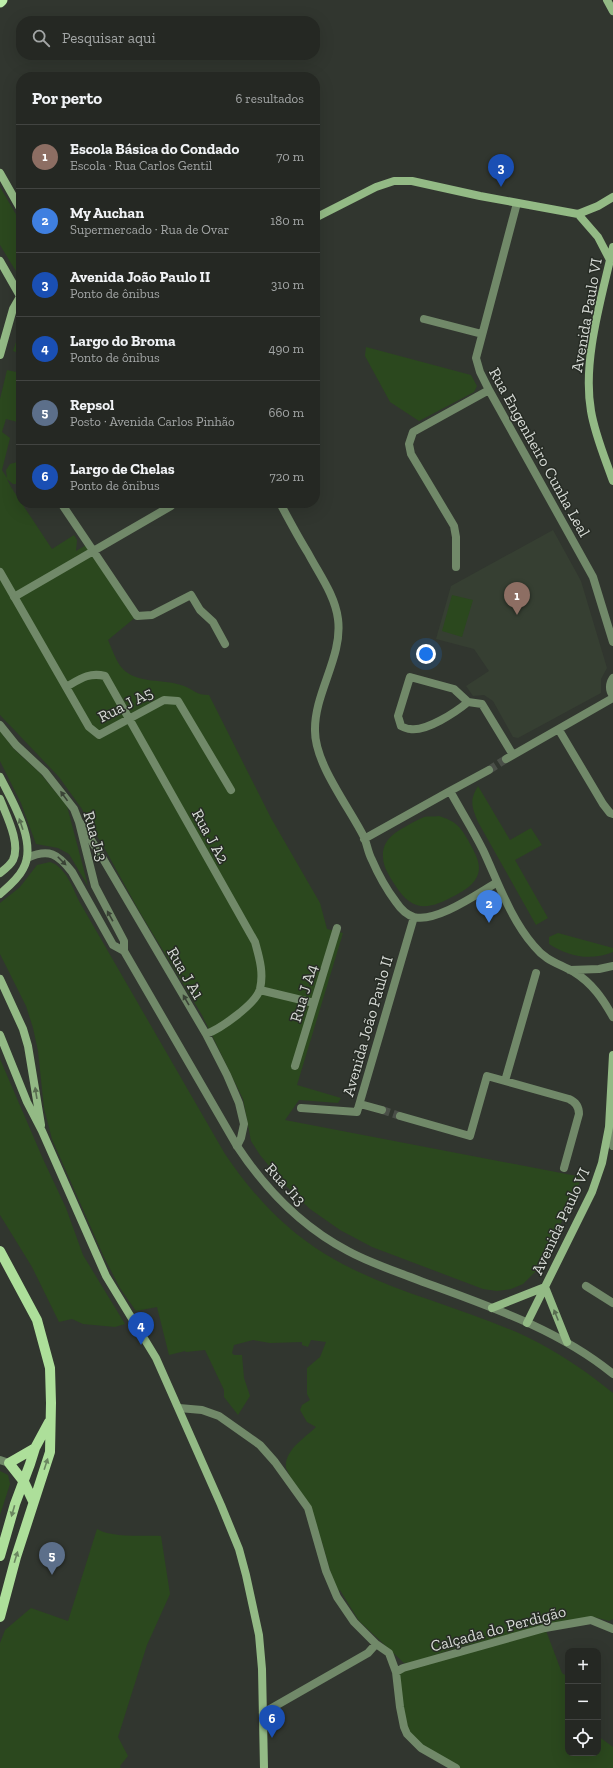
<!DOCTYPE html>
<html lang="pt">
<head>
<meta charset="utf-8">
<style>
  :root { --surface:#252823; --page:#2d302b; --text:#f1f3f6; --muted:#a3a6a6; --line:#424441; --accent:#d6ab8b }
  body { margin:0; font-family:"Zilla Slab",serif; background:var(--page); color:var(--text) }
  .controls { position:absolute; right:12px; bottom:12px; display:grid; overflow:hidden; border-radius:8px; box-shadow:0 4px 16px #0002 }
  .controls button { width:36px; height:36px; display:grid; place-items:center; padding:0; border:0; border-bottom:1px solid var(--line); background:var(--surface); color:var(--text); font:20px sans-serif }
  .you { position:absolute; left:426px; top:654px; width:14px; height:14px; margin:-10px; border:3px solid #fff; border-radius:50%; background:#1a73e8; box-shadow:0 0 0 6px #1a73e833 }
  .badge { display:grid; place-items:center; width:26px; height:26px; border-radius:50%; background:var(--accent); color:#fff; font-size:13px; font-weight:700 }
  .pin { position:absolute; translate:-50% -33px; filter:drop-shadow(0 1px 2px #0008) }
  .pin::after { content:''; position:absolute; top:21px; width:14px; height:12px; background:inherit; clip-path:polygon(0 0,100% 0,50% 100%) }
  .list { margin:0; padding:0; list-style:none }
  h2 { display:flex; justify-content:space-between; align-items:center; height:52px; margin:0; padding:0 16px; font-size:17px }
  h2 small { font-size:13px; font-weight:400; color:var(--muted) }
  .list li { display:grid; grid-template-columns:26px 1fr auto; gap:12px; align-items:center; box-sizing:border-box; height:64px; padding:0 16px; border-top:1px solid var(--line) }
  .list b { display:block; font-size:15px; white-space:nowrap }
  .list p { margin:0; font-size:13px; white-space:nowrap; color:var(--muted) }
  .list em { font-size:13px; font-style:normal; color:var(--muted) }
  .icon { flex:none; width:22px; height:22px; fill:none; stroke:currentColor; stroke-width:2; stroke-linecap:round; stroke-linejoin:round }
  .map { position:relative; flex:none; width:613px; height:1768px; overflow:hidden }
  .search { position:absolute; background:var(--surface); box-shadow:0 4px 16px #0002; left:16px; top:16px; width:304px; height:44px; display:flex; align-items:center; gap:10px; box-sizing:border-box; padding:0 14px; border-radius:16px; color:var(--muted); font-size:15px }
  .panel { position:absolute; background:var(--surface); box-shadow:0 4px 16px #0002; left:16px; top:72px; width:304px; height:436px; border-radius:16px }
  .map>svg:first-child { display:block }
</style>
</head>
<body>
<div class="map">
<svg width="613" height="1768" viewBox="0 0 613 1768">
  <rect width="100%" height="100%" fill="#31362f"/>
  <path fill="#363f32" d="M553 530 581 581 607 668 601 679V693L518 738 513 737 493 701 484 695 473 696 466 686 489 671 474 649 436 639 451 586Z"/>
  <path fill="#2b481e" d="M0 187 21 223V277L17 273 0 245Z
    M21 327V354L13 351Z
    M366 347 471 375 477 386 474 392 419 421 390 402 365 356Z
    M7 370 21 373V423L6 419 2 432 10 438 2 470 7 478 6 470 10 464 21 461V484H13L7 479 11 487 52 549 74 535 77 540 76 551 88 544 137 616 108 640C112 649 116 661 122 668 137 685 164 678 184 686 194 690 196 695 209 695L271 818 320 903 327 929 343 933 297 1085 341 1098 338 1103 299 1100 285 1120 582 1177 571 1203 538 1269 523 1284 511 1289 497 1291 483 1289 372 1247 340 1230 310 1209 283 1183 260 1155 251 1141 243 1099 202 1015 139 911 105 849 87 820 82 809 59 777 0 715V399Z
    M452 595 473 600 462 637 442 631Z
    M0 731 14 749 40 773 67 806 88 886 69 854 58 848 36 844 21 803 0 761Z
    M478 786 510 840 531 828 542 845 515 860 548 918 536 925 478 822C472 807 469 801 478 786Z
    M439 816C455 821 460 826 468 840 473 850 482 863 478 874 475 884 465 890 456 895 430 909 413 914 395 885 390 877 383 867 383 857 382 839 396 832 410 824 414 822 419 819 424 817 428 816 434 817 439 816Z
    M50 862C65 866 73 888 79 901L225 1154C252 1194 284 1229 325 1254 387 1292 461 1306 527 1337 558 1352 586 1371 613 1393V1619L609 1621 594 1617 459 1647 415 1662 404 1663 359 1621 340 1590 338 1591 332 1577 322 1542 286 1468C284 1450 305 1438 316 1427L307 1422 300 1410 302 1405 310 1400 307 1394V1368L320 1357 326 1342 311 1340 308 1347 302 1345V1342L270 1343 253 1340 234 1345 232 1353 234 1355H242L244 1378 250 1396 238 1415 224 1397V1390L205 1350 186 1352 185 1351 169 1355 157 1307 136 1311 120 1288 104 1257 52 1139 44 1108 38 1051 33 1028 26 1006 0 954V903L20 887 37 865Z
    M558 933 613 948V952C590 961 570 957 549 944V937Z
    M0 1059 43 1159 66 1208 83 1255 125 1324 115 1327 83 1324 72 1319 59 1322 32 1267 0 1215Z
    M0 1471 8 1475 10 1484 0 1515Z
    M97 1529C112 1538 142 1535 161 1536L170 1594 147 1645 118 1737 128 1756 120 1766 121 1768H0V1643L5 1630 31 1608 68 1621Z
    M545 1628 562 1673 568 1677V1753H598V1736L613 1747V1768H456L407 1734 396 1672Z"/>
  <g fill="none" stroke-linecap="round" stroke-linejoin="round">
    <path stroke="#4a4f48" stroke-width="8" stroke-dasharray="8 4" stroke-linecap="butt" d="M489 770 506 759
      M382 1110 400 1116"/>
    <path stroke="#718969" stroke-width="8" d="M517 203 476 358 480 372 489 390 593 577 613 642
      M424 319 482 334
      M20 362H21
      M61 503 137 616 152 615 191 595 200 610 213 622 225 644
      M280 503C289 520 298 537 308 553 319 574 335 595 338 619 343 657 314 693 315 731 315 764 349 807 364 837 367 844 368 853 372 860 378 874 387 890 396 902 400 908 407 915 414 917 436 923 477 894 496 883
      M456 567V537L454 526 411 454 409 444 413 432 489 390
      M0 572 89 727 99 735 164 700 178 701 231 790
      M14 597 171 506
      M613 678C609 684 609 690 613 696
      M66 687C80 679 89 672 105 676L255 942C259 957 264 972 260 989 256 1004 220 1029 206 1034
      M468 702C456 712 426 732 410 729 407 729 403 727 401 726L398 716 410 677 454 689 468 702 482 704 513 755
      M559 730 603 804 610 813 613 814
      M506 759 613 698
      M450 791 489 770
      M80 823 102 857 206 1034 227 1075 239 1103 244 1124 241 1138 237 1146
      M364 839 450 791C461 811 473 830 483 850 498 882 510 918 534 946 546 961 558 963 574 972 592 983 603 999 613 1017
      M570 970 599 969 613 966
      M260 990 314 1003
      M295 1066 337 928
      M505 1081 536 973
      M360 1104 382 1110
      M301 1108 357 1112 414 917
      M400 1116 470 1136 487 1076 569 1099C576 1102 579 1107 579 1114L564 1168
      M609 1129 613 1146
      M586 1286 613 1303
      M179 1408 202 1410 219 1416 260 1445 275 1462 308 1508 326 1571 337 1597 354 1622 376 1644 389 1653 396 1672 400 1707 404 1727 407 1734 421 1748 456 1768
      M0 1460 9 1463
      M396 1672 403 1668 545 1628 591 1620 613 1629
      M263 1713 368 1653 376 1644"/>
    <path stroke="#718969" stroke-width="8" d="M0 725 16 745 45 772 74 809 79 822 95 886 124 941V951L237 1146C266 1190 302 1227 348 1251 370 1263 395 1271 418 1280 485 1305 557 1328 613 1374
      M27 858C49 848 58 854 72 872L113 945 124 951"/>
    <path stroke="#93ba85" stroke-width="8" d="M607 0 613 11
      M0 173 21 210
      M578 214 598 237 610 260
      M315 218 376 187 394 181H412L480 196 578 214 598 206 613 197
      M613 247C602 297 582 360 591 411 595 435 605 458 613 481
      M0 261 20 296
      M0 355 13 309 21 295
      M0 777C12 801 38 843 23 869 18 879 8 887 0 894
      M0 799C6 815 21 843 13 860 11 864 4 870 0 873
      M0 979 23 1029 28 1046 41 1125
      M0 1035 27 1102 42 1131 106 1276 156 1358 221 1505 239 1549 246 1575 259 1635 262 1669 264 1768
      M492 1308 545 1287 567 1342
      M527 1323 592 1192 602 1163 609 1127 613 1055"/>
    <path stroke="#addf9a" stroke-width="10" d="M0 1251 37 1320 50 1368 51 1403 50 1452 16 1557 0 1617
      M33 1501 24 1482 9 1463 35 1448
      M0 1556 15 1504 30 1464 35 1448 49 1422"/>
    <path stroke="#bdeeaa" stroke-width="11" d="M0 2 2 0"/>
  </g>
  <defs><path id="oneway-solid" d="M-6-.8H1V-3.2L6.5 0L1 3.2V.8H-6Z"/></defs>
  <g fill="#3a4336">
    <use href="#oneway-solid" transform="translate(64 796) rotate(-126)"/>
    <use href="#oneway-solid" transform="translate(62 861) rotate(45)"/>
    <use href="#oneway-solid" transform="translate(110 916) rotate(-119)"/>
    <use href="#oneway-solid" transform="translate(186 1000) rotate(-120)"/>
  </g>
  <g fill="#586c50">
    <use href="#oneway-solid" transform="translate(21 824) rotate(-109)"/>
    <use href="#oneway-solid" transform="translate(36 1093) rotate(-99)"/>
    <use href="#oneway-solid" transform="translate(556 1315) rotate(-112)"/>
  </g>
  <g fill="#6a8660">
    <use href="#oneway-solid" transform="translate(46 1464) rotate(-72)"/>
    <use href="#oneway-solid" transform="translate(13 1511) rotate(106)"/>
    <use href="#oneway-solid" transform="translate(16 1557) rotate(-73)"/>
  </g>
  <g text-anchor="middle" stroke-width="3" stroke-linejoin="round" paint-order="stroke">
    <g font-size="16" fill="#d7dbd6" stroke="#272c25">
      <text transform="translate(586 315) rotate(-80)" y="6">Avenida Paulo VI</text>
      <text transform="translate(540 452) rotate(61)" y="6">Rua Engenheiro Cunha Leal</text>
      <text transform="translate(125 704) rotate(-27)" y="6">Rua J A5</text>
      <text transform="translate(96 836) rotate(74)" y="6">Rua J13</text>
      <text transform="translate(211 836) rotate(61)" y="6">Rua J A2</text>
      <text transform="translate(186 973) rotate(60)" y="6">Rua J A1</text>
      <text transform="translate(303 993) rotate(-73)" y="6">Rua J A4</text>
      <text transform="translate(367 1026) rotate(-74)" y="6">Avenida João Paulo II</text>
      <text transform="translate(286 1184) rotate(47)" y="6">Rua J13</text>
      <text transform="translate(560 1221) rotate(-65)" y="6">Avenida Paulo VI</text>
      <text transform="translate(498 1628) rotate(-15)" y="6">Calçada do Perdigão</text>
    </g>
  </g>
</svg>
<div class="controls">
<button>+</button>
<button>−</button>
<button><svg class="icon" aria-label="locate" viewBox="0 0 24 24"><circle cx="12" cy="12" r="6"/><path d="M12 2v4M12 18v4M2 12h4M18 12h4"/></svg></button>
</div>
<div class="you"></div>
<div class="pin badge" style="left:517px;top:615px;background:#8d6e63">1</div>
<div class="pin badge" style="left:489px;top:923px;background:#3f7fe0">2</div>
<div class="pin badge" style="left:501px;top:187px;background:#1a4fb4">3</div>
<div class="pin badge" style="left:141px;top:1345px;background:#1a4fb4">4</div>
<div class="pin badge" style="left:52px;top:1575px;background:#5c6f8a">5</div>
<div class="pin badge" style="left:272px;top:1738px;background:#1a4fb4">6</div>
<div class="search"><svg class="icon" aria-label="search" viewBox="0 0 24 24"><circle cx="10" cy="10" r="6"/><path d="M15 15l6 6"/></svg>Pesquisar aqui</div>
<section class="panel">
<h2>Por perto<small>6 resultados</small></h2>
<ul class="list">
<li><span class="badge" style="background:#8d6e63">1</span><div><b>Escola Básica do Condado</b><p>Escola · Rua Carlos Gentil</p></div><em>70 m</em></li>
<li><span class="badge" style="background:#3f7fe0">2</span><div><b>My Auchan</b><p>Supermercado · Rua de Ovar</p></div><em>180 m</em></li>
<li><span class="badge" style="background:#1a4fb4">3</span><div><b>Avenida João Paulo II</b><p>Ponto de ônibus</p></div><em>310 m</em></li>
<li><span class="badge" style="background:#1a4fb4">4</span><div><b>Largo do Broma</b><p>Ponto de ônibus</p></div><em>490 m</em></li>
<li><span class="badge" style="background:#5c6f8a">5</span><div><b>Repsol</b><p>Posto · Avenida Carlos Pinhão</p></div><em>660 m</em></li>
<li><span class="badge" style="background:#1a4fb4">6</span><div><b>Largo de Chelas</b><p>Ponto de ônibus</p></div><em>720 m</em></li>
</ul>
</section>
</div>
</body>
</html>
